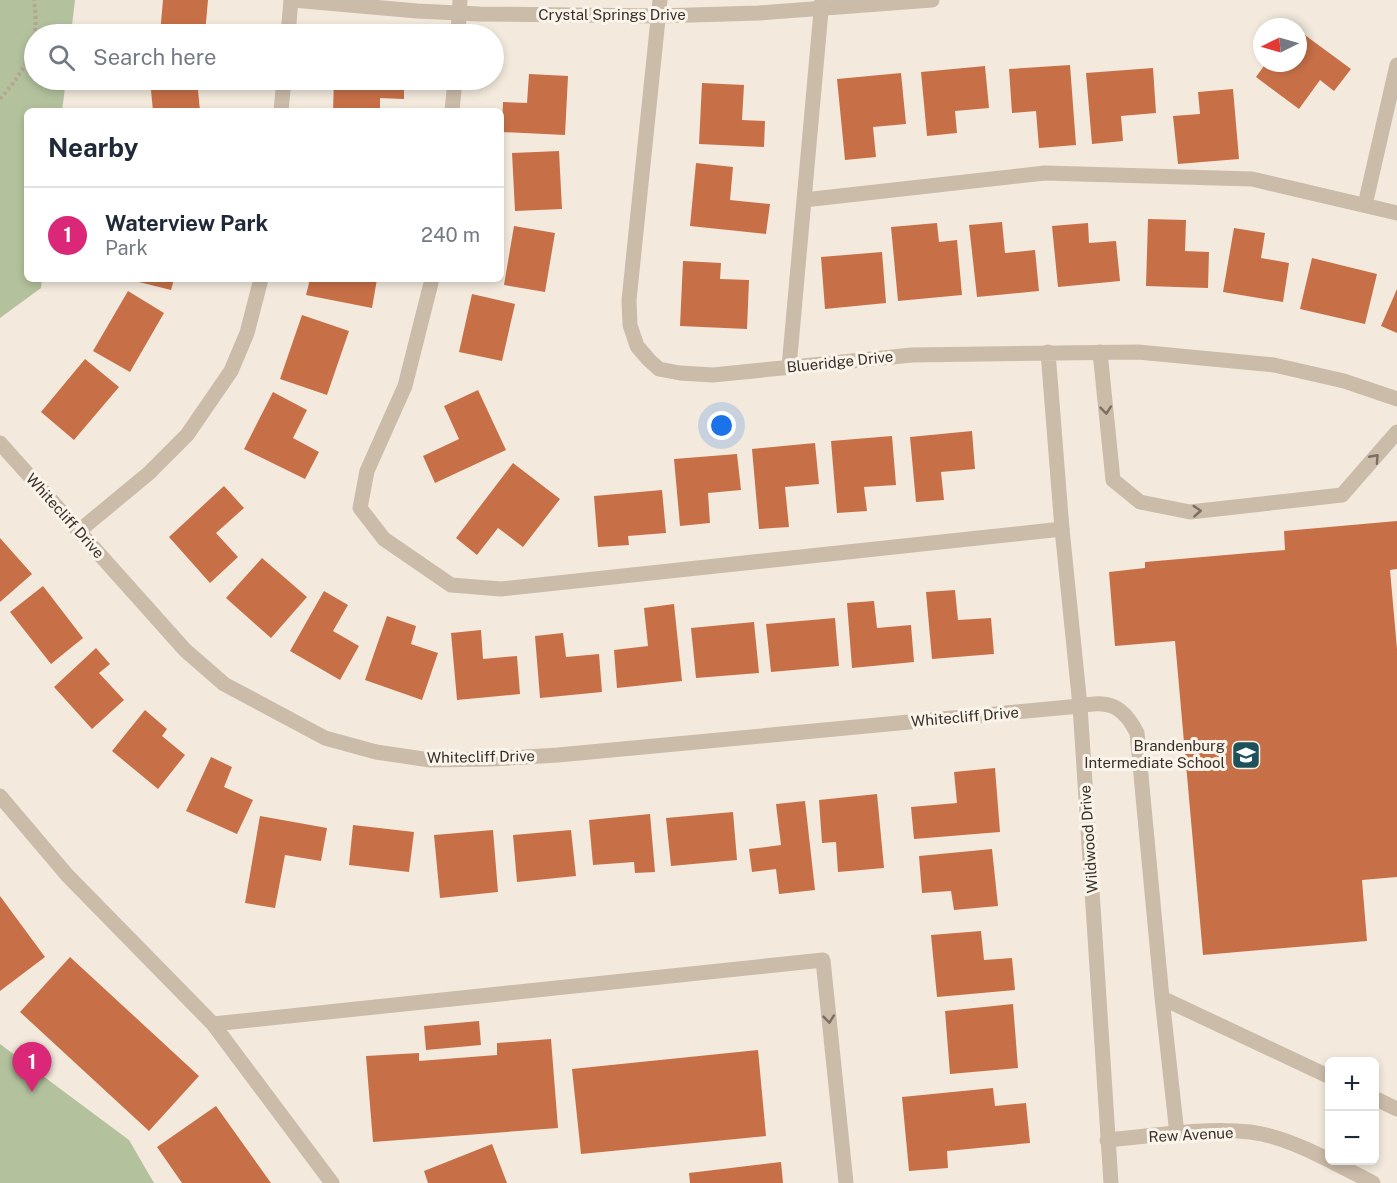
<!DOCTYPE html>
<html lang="en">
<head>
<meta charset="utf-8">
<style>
  :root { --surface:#fff; --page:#f6f6f7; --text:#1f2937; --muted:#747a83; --line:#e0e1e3; --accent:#db2777 }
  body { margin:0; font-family:"Public Sans",sans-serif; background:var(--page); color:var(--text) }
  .controls { position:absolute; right:18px; bottom:18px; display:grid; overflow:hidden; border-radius:9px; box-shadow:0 3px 9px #0003 }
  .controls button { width:54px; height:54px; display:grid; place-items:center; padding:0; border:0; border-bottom:2px solid var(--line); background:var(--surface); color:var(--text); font:30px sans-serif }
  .compass { position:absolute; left:1253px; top:18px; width:54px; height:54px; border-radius:50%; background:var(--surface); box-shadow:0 3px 9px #0003; rotate:265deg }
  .you { position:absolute; left:722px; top:426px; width:21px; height:21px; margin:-15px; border:4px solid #fff; border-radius:50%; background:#1a73e8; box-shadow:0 0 0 9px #1a73e833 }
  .badge { display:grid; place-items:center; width:39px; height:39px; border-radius:50%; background:var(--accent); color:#fff; font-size:20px; font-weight:700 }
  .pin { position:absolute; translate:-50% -50px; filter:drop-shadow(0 2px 3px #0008) }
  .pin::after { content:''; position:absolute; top:32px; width:21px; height:18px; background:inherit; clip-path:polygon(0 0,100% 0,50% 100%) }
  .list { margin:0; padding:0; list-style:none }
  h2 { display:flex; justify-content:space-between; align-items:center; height:78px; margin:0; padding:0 24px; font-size:26px }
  h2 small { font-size:20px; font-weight:400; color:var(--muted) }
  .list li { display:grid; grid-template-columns:39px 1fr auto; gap:18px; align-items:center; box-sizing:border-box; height:96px; padding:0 24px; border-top:2px solid var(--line) }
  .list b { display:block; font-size:22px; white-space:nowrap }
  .list p { margin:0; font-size:20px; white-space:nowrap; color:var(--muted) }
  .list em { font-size:20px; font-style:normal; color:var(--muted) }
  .icon { flex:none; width:33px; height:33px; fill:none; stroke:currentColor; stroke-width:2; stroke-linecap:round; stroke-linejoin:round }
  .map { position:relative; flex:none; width:1397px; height:1183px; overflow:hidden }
  .search { position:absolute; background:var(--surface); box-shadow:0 3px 9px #0003; left:24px; top:24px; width:480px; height:66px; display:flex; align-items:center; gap:15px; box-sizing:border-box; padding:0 21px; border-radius:33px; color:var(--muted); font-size:22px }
  .panel { position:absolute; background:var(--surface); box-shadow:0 3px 9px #0003; left:24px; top:108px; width:480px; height:174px; border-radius:9px }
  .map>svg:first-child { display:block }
</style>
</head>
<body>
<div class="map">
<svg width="1397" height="1183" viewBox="0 0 1397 1183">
  <rect width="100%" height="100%" fill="#f3eadd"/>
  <path fill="#b3c29d" d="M0 0H75L71 34H34V80H66L62 111H27V279H42L41 288 0 318Z
    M0 1044 129 1140 154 1183H0Z"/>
  <path fill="#c77047" d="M163 0H208L205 34H160Z
    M1298 30 1351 69 1334 91 1320 80 1299 109 1256 77 1266 63H1298Z
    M1070 65 1076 145 1039 148 1036 111 1012 113 1009 69Z
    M985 66 989 108 955 111 957 133 927 136 921 72Z
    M1153 68 1156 113 1121 116 1123 141 1092 144 1086 73Z
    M901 73 906 124 873 127 876 157 845 160 837 79Z
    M529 74 568 76 565 135 502 132 503 102 527 103Z
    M150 80H197L200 111H153Z
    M334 80H404V99L380 98V111H333Z
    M702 83 744 85 742 120 765 121 764 147 699 144Z
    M1233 89 1239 159 1178 164 1173 116 1200 114 1198 92Z
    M559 151 562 209 515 211 512 153Z
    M696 163 733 167 730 200 770 204 766 234 690 226Z
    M1148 219 1186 220 1185 251 1209 252 1208 288 1146 286Z
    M1002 222 1005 253 1035 250 1039 291 977 297 969 225Z
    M937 223 939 242 957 240 962 295 898 301 891 227Z
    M1088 223 1089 243 1116 241 1120 281 1058 287 1052 226Z
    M514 226 555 233 545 292 504 285Z
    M1234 228 1265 233 1261 258 1289 263 1283 302 1223 292Z
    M882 252 886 303 825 309 821 257Z
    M1312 258 1377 274 1365 324 1300 309Z
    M683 261 721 263 720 279 749 280 747 329 680 326Z
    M127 279H174L171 290Z
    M310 279H377L372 308 306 295Z
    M1397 289V333L1381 326Z
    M128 291 164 313 130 372 93 351Z
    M472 294 515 304 502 361 459 352Z
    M302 315 349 331 327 395 280 379Z
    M85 359 119 387 74 440 41 412Z
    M478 390 506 450 435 483 423 456 459 439 444 406Z
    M273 392 307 410 293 438 319 452 305 479 244 449Z
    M972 431 975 469 941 472 944 500 916 502 910 437Z
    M892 436 896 485 864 487 867 511 837 513 831 441Z
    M815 443 819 484 785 487 789 527 759 529 752 449Z
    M737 454 741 490 708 493 710 523 680 526 674 459Z
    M513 463 560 499 523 547 498 528 477 555 456 538Z
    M224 486 244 508 216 533 238 557 210 583 169 537Z
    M662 490 666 533 628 536 629 545 598 547 594 496Z
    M1397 521V569L1390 570 1397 649V877L1362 880 1367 941 1203 955 1175 641 1115 646 1109 572 1145 568V562L1285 550 1284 531Z
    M0 538 32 574 0 602Z
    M262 558 307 597 271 638 226 598Z
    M43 586 83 638 51 664 10 612Z
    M955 590 958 620 991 618 994 654 932 659 926 592Z
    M324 591 348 605 333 631 359 646 340 680 290 651Z
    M874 601 877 628 911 625 914 662 852 668 847 603Z
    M674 604 682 681 617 688 614 650 648 646 644 608Z
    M387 616 416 626 411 644 438 653 422 700 365 680Z
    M835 618 839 666 771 672 766 624Z
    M754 622 759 673 696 678 691 628Z
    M481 630 483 659 517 656 520 694 457 700 451 633Z
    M563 633 566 657 599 654 602 692 540 698 535 636Z
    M96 648 110 664 99 673 124 700 92 729 54 687Z
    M145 710 167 729 162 736 185 755 158 789 112 751Z
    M211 757 232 767 224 787 253 800 237 834 186 811Z
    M995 768 1000 832 914 839 911 807 957 803 954 772Z
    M877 794 884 868 838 872 836 842 822 843 819 800Z
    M805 801 815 890 779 894 776 869 752 872 749 849 781 845 776 804Z
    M733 812 737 860 671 866 666 818Z
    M650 814 655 872 635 873 634 862 593 865 589 820Z
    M260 816 327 828 321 861 285 855 275 908 245 903Z
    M353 825 414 832 409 872 349 865Z
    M493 830 498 892 440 898 434 835Z
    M571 830 576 876 517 882 513 835Z
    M992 849 998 906 954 910 951 891 922 893 919 856Z
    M0 896 45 957 0 991Z
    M981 931 984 960 1012 958 1015 990 937 997 931 935Z
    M70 957 199 1076 149 1131 20 1012Z
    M1013 1004 1018 1068 950 1074 945 1011Z
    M479 1021 481 1045 426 1050 424 1026Z
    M551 1039 558 1128 373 1142 366 1056 419 1053V1061L497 1055V1043Z
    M758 1050 766 1136 581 1154 572 1069Z
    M993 1088 995 1106 1026 1103 1030 1143 947 1151 948 1168 909 1171 902 1097Z
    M216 1106 271 1183H182L157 1147Z
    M492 1144 507 1183H428L424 1171Z
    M781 1162 783 1183H690L689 1173Z"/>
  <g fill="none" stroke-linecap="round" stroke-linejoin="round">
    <path stroke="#b7a593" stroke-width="4" stroke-dasharray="3 3" stroke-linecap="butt" d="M0 99C28 67 40 44 34 0"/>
    <path stroke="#cbbba9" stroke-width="15" d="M458 34 460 0
      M452 111 455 80
      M804 200 1045 173 1252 179 1397 213
      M1365 205 1397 65
      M432 279 405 386 367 471 360 508 384 539 451 585 501 589 1062 529
      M1100 352 1113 480 1140 502 1190 512 1342 495 1397 432
      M789 367 822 0
      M1080 706C1109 699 1124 707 1137 733L1162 998 1330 1077
      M0 796 67 875 213 1024 823 960 846 1183
      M1162 998 1177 1134
      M213 1024 332 1183
      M1374 1098 1397 1109"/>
    <path stroke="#cbbba9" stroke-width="15" d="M293 0 417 11 479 14 658 16 759 13 932 0
      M660 0 629 300 630 325 637 346 649 360 659 369 680 373 713 375 912 355 1138 352 1274 365 1344 381 1397 399
      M288 34 291 0
      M281 111 284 80
      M1048 352 1062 529 1080 706 1111 1183
      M0 443 185 650 224 684 325 738 376 752 430 760 491 759 558 755 1080 706
      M79 531 149 473 187 435 231 371 247 333 261 279
      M1107 1140C1154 1136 1203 1127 1250 1132 1291 1137 1336 1164 1373 1183"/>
  </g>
  <defs><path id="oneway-chevron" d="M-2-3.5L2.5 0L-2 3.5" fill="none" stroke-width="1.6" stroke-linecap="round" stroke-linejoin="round" transform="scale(1.5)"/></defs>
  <g stroke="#7a6e63">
    <use href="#oneway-chevron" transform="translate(1106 410) rotate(84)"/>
    <use href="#oneway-chevron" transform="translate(1375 458) rotate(-48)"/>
    <use href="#oneway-chevron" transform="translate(1197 511) rotate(-4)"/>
    <use href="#oneway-chevron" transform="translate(829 1019) rotate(84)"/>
  </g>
  <defs>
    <g id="school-square" transform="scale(1.5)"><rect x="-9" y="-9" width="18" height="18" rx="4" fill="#1e525b" stroke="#faf4ea"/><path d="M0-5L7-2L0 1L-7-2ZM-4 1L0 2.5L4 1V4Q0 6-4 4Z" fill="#fff"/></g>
  </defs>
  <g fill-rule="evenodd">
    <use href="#school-square" x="1246" y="755"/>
  </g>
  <g text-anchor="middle" stroke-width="6" stroke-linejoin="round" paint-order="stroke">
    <g font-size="15" fill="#382f29" stroke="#faf4ea">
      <text x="612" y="20">Crystal Springs Drive</text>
      <text transform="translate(840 362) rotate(-6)" y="5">Blueridge Drive</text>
      <text transform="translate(65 516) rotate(48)" y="5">Whitecliff Drive</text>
      <text transform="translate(965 717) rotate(-5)" y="5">Whitecliff Drive</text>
      <text transform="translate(481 757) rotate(-1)" y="5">Whitecliff Drive</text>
      <text transform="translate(1089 839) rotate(-94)" y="5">Wildwood Drive</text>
      <text transform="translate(1191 1135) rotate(-3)" y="5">Rew Avenue</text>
    </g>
    <g font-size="15" fill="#382f29" stroke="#faf4ea" text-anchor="end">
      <text x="1225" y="751">Brandenburg<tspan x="1225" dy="17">Intermediate School</tspan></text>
    </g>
  </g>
</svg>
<div class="controls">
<button>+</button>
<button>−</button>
</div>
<svg class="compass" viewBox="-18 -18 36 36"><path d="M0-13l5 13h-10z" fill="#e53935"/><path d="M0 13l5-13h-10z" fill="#747a83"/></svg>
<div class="you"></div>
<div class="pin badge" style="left:32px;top:1092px">1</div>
<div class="search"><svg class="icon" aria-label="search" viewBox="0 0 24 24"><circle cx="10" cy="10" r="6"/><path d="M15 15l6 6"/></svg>Search here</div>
<section class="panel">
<h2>Nearby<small></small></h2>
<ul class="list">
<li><span class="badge">1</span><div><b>Waterview Park</b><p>Park</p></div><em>240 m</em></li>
</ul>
</section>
</div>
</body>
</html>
